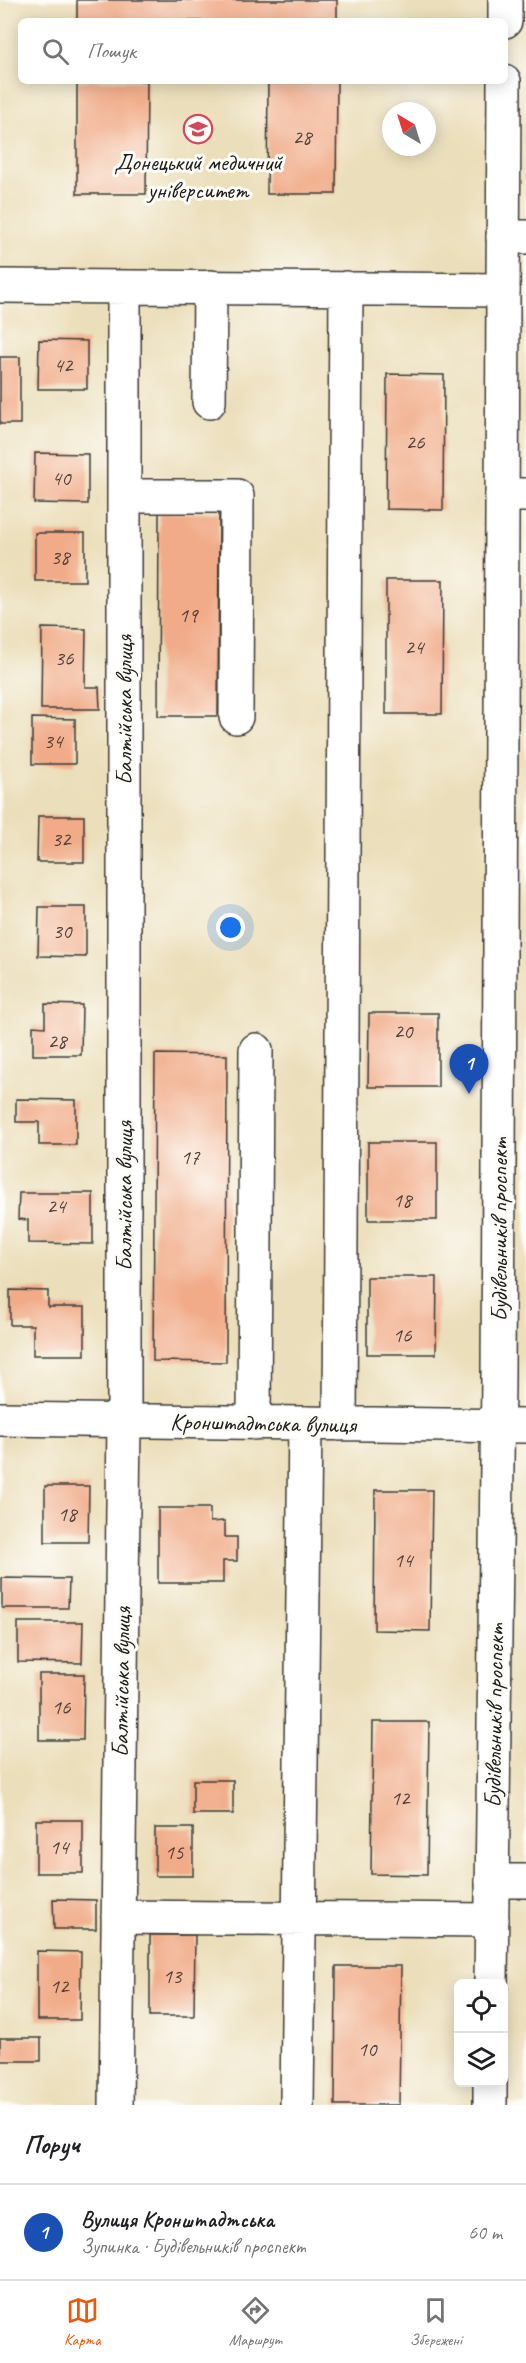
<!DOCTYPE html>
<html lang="uk">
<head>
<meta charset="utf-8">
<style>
  :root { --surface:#fff; --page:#f2f2f2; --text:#202124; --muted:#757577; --line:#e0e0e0; --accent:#ea580c }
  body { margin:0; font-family:Caveat,sans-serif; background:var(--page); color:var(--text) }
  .controls { position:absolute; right:18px; bottom:18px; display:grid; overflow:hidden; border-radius:9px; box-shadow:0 3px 15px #0003 }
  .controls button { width:54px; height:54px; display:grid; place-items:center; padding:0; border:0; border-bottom:2px solid var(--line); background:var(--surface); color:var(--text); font:30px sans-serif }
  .compass { position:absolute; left:382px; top:102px; width:54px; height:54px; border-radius:50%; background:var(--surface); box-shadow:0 3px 15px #0003; rotate:322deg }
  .you { position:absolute; left:231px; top:928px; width:21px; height:21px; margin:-15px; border:4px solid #fff; border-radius:50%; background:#1a73e8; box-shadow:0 0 0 9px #1a73e833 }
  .badge { display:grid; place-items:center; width:39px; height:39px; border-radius:50%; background:var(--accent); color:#fff; font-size:20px; font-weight:700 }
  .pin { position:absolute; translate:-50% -50px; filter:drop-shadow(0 2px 3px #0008) }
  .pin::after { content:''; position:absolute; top:32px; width:21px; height:18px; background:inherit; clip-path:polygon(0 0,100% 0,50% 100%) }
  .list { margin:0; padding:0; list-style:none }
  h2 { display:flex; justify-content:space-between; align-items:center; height:78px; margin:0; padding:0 24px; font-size:26px }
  h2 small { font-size:20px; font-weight:400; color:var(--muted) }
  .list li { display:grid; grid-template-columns:39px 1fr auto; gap:18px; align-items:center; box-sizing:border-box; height:96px; padding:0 24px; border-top:2px solid var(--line) }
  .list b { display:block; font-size:22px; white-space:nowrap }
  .list p { margin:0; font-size:20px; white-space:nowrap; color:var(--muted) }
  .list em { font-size:20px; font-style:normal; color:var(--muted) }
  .icon { flex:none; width:33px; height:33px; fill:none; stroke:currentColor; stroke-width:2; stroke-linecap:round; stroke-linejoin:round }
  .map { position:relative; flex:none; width:526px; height:2105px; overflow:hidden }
  .search { position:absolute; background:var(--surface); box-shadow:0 3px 15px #0003; left:18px; right:18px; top:18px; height:66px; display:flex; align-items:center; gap:15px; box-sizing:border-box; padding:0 21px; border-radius:9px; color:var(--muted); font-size:22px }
  .sheet { height:174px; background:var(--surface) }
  nav { display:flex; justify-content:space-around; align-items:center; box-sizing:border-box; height:84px; border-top:2px solid var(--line); background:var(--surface); font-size:16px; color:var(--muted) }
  nav a { display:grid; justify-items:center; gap:3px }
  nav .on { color:var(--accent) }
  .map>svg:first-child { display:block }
</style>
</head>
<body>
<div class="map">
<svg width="526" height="2105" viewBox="0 0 526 2105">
  <rect width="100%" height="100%" fill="#fdfcf7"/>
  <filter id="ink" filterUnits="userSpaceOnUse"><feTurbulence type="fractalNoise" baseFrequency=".0167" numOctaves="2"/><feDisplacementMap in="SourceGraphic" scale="12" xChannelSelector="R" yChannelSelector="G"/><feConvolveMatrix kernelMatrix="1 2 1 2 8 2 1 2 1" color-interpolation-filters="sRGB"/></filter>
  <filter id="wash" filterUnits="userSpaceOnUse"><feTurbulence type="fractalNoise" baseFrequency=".008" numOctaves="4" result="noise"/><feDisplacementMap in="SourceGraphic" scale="24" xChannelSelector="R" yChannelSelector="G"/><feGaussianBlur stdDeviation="1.35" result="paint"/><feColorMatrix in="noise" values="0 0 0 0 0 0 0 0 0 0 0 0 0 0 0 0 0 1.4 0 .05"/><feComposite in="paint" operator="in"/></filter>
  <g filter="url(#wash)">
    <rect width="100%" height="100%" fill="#ebdeba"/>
    <g id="blocks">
      <path fill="#f1ab88" d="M77 0H337V21H77Z
        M77 81H147L146 194H77Z
        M268 81H337L336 194H267Z
        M39 340 87 341V389H38Z
        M0 357H20V424H0Z
        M387 374 444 375 443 510 386 509Z
        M35 453 88 454V504L34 503Z
        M159 513H219L218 716H158Z
        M35 533H85V581H35Z
        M386 580H443L442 714H386Z
        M42 628 86 629 85 687H99L100 709H41Z
        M32 718 75 719V764H32Z
        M38 816H84V862H37Z
        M39 907H86V957L38 956Z
        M45 1004 82 1005 81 1055H33V1026L45 1027Z
        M369 1013H438V1087H368Z
        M155 1054 227 1055 226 1362 153 1361Z
        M16 1099 76 1100V1145H39V1122H16Z
        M368 1142H437V1220H368Z
        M19 1193H93V1244L28 1243V1220L18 1219Z
        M367 1277H437L436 1354H367Z
        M10 1290 48 1291V1307H85V1355H33V1325H10Z
        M45 1486H89L88 1542H45Z
        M375 1490H432L430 1631 374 1630Z
        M158 1508H210V1522L225 1521V1537H237V1561H223V1583H158Z
        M2 1578 69 1579 68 1608H2Z
        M18 1622H83L82 1663 18 1662Z
        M39 1674H84L83 1740H39Z
        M373 1722H429L427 1875 371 1874Z
        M193 1780H233V1814H193Z
        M36 1820H83V1873H36Z
        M155 1828H193V1876H155Z
        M53 1899 96 1900V1929H54Z
        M150 1935H195L194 2016H150Z
        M37 1951 81 1952 80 2020H37Z
        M336 1966H401L399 2105H335Z
        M0 2038H41V2061H0Z"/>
    </g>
  </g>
  <g filter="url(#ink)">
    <use href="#blocks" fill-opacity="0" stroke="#3b3934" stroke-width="1.5"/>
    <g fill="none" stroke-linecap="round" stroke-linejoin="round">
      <g stroke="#3b3934" stroke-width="36">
        <path id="minor" d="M503 237H526
          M0 286 503 290
          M209 402 210 287
          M502 495H526
          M124 496H237L236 717
          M0 1419 526 1426
          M254 1423 256 1050
          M340 1424 346 288
          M492 1881H526
          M118 1917 492 1920
          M116 2105 124 1421V287
          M297 2105 305 1423"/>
      </g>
      <g stroke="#3b3934" stroke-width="36">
        <path id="major" d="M505 21V0
          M491 1984 498 1378 504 81
          M490 2105V2082"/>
      </g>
      <use href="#minor" stroke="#fff" stroke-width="33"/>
      <use href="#major" stroke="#fff" stroke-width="33"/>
    </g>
  </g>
  <defs>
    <g id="university-ring" transform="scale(1.5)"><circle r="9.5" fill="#fdfcf7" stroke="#d1495b" stroke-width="1.5"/><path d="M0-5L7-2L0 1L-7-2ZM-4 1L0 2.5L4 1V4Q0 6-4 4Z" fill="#d1495b"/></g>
  </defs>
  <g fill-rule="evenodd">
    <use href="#university-ring" x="198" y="129"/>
  </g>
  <g text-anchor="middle" stroke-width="6" stroke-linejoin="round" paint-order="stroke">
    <g font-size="21" fill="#514037">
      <text x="302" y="144">28</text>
      <text x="63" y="372">42</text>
      <text x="415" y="449">26</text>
      <text x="61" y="485">40</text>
      <text x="60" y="564">38</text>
      <text x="188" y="622">19</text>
      <text x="414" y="654">24</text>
      <text x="64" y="665">36</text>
      <text x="53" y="748">34</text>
      <text x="61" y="846">32</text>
      <text x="62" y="938">30</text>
      <text x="403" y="1038">20</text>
      <text x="57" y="1048">28</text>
      <text x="190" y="1164">17</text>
      <text x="402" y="1207">18</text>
      <text x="56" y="1213">24</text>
      <text x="402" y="1342">16</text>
      <text x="67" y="1521">18</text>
      <text x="403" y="1567">14</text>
      <text x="61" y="1714">16</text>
      <text x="400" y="1805">12</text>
      <text x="59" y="1854">14</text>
      <text x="174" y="1859">15</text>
      <text x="172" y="1983">13</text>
      <text x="59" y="1993">12</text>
      <text x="367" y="2056">10</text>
    </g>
    <g font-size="24" fill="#1c1c1c" stroke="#fdfcf7">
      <text x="198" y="170">Донецький медичний<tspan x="198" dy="28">університет</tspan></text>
    </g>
    <g font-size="24" fill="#1c1c1c" stroke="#fdfcf7">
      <text transform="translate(124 710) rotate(-90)" y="8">Балтійська вулиця</text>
      <text transform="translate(124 1196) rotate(-90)" y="8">Балтійська вулиця</text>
      <text transform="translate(499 1230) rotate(-90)" y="8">Будівельників проспект</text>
      <text transform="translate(263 1423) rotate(1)" y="8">Кронштадтська вулиця</text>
      <text transform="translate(121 1682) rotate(-89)" y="8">Балтійська вулиця</text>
      <text transform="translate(494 1716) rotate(-89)" y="8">Будівельників проспект</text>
    </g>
  </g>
</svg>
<div class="controls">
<button><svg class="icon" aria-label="locate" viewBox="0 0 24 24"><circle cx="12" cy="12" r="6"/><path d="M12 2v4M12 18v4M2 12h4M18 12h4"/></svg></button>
<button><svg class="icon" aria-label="layers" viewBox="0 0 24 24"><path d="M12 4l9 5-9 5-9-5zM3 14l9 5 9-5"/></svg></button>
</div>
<svg class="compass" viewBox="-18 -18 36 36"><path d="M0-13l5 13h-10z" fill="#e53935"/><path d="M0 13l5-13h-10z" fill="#757577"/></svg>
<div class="you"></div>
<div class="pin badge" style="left:469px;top:1094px;background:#1a4fb4">1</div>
<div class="search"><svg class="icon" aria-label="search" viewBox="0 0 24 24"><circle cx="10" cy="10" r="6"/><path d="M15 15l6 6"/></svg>Пошук</div>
</div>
<section class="sheet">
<h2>Поруч<small></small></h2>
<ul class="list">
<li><span class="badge" style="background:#1a4fb4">1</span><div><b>Вулиця Кронштадтська</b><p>Зупинка · Будівельників проспект</p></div><em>60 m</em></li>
</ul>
</section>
<nav>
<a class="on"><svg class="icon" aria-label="map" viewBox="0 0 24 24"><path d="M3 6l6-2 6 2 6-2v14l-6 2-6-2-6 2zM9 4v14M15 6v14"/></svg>Карта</a>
<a><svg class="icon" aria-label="directions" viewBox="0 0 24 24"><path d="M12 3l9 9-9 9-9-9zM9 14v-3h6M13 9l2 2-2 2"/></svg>Маршрут</a>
<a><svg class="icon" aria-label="saved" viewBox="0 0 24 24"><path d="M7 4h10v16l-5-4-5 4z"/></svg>Збережені</a>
</nav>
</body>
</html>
